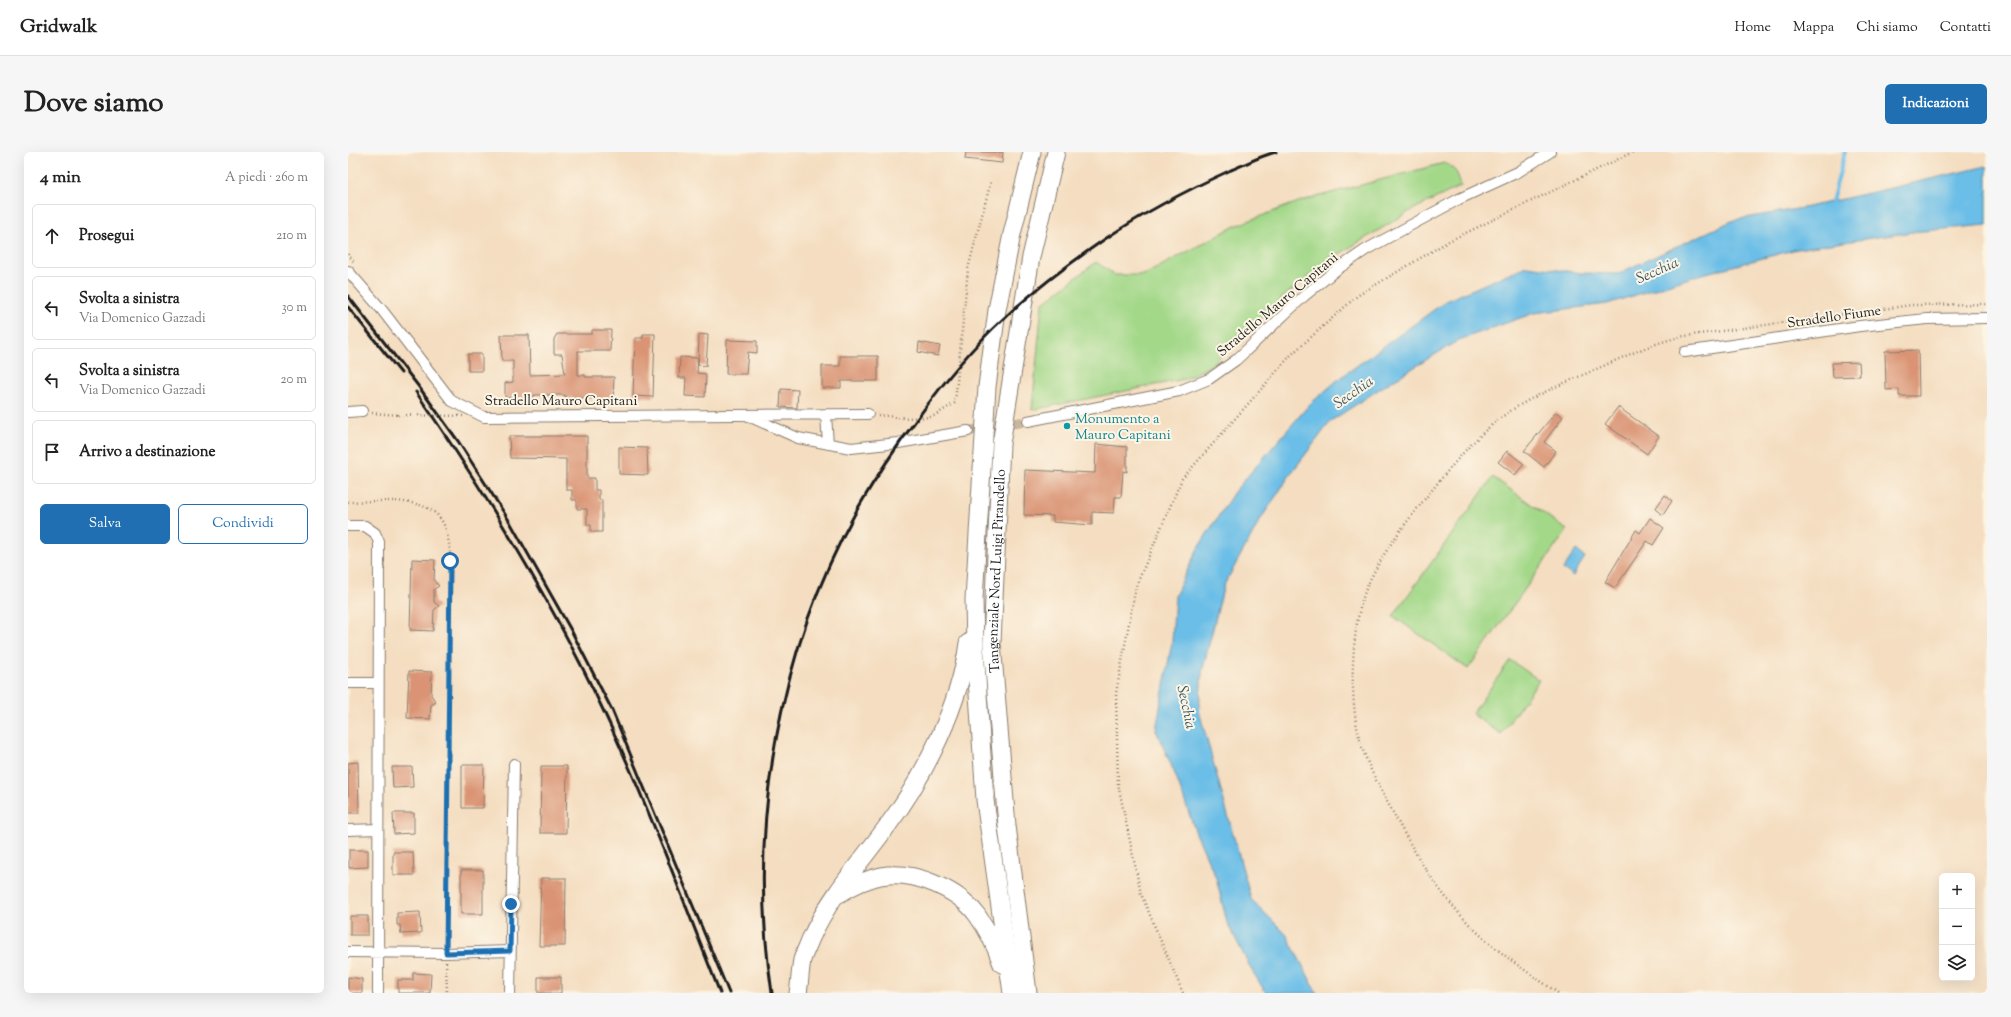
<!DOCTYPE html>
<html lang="it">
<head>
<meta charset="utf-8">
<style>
  :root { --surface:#fff; --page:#f6f6f6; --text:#222; --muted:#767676; --line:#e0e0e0; --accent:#1f6fb2 }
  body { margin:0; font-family:"Sorts Mill Goudy",serif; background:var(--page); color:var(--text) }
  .controls { position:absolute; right:12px; bottom:12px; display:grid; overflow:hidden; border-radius:6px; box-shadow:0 4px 16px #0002 }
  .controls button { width:36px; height:36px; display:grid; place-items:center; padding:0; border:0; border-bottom:1px solid var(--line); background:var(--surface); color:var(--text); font:20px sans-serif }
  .stop { position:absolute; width:12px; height:12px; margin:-9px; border:3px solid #1f6fb2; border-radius:50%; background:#fff }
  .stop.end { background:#1f6fb2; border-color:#fff; box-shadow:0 1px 4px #0008 }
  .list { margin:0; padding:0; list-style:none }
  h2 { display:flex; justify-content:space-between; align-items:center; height:52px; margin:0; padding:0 16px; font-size:17px }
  h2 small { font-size:13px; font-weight:400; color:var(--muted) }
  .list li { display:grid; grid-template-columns:26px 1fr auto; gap:12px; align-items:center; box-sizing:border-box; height:64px; margin:0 8px 8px; padding:0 8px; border:1px solid var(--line); border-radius:6px }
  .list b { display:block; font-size:15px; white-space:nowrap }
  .list p { margin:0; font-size:13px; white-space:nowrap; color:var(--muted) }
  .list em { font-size:13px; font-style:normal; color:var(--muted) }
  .actions { display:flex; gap:8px; padding:12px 16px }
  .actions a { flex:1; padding:9px 0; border:1px solid var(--accent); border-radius:6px; text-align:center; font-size:14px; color:var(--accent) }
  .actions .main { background:var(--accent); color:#fff }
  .icon { flex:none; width:22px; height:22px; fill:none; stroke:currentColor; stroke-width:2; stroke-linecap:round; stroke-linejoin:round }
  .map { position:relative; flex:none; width:1639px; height:841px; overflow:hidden; border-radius:6px }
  header { display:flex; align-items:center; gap:24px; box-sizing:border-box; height:56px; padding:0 20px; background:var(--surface); border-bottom:1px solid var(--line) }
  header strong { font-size:19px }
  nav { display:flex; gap:22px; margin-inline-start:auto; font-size:14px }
  .intro { display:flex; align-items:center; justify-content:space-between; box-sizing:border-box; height:96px; padding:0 24px }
  h1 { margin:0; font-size:28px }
  .button { padding:10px 18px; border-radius:6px; background:var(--accent); color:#fff; font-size:14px; font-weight:700 }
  main { display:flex; gap:24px; padding:0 24px }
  aside { flex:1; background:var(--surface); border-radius:6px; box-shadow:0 4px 16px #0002 }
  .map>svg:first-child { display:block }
</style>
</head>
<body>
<header>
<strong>Gridwalk</strong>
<nav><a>Home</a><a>Mappa</a><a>Chi siamo</a><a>Contatti</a></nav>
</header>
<div class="intro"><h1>Dove siamo</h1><a class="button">Indicazioni</a></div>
<main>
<aside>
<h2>4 min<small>A piedi · 260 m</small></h2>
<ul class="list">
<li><svg class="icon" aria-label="ahead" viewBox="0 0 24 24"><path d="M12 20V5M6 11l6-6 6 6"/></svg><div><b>Prosegui</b></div><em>210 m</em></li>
<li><svg class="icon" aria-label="left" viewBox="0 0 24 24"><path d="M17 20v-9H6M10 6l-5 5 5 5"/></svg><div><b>Svolta a sinistra</b><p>Via Domenico Gazzadi</p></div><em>30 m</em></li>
<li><svg class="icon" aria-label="left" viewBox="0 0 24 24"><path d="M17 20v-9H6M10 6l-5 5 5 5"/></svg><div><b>Svolta a sinistra</b><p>Via Domenico Gazzadi</p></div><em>20 m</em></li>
<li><svg class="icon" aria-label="arrive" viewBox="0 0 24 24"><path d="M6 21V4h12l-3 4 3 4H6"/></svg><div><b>Arrivo a destinazione</b></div></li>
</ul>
<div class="actions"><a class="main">Salva</a><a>Condividi</a></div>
</aside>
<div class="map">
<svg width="1639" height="841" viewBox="0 0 1639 841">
  <rect width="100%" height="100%" fill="#fcf5e5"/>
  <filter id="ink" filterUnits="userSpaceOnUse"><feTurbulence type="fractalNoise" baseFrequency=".025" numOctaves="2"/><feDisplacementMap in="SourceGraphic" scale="8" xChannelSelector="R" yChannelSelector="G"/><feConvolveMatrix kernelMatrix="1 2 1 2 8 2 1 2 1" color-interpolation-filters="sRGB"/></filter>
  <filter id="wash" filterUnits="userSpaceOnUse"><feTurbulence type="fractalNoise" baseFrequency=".012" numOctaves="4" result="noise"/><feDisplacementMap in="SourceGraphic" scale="16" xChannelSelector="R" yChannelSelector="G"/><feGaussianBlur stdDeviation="0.9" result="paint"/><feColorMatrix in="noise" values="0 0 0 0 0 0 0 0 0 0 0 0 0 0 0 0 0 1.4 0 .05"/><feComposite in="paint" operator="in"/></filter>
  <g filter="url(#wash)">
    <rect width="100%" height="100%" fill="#f4ddc0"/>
    <path fill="#a3d889" stroke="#607a52" d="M1096 11C1108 16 1110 22 1113 34L1064 58 978 110 933 147 895 186 860 215 837 227 684 258 694 152 748 110 767 123H796L887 74 953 49Z
      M1145 325 1219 378 1120 517 1045 464Z
      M1162 508 1191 528 1153 582 1124 562Z"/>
    <path fill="#6bbee7" stroke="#446d82" d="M1639 14V73L1564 80 1449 97 1351 123 1259 152 1186 161 1111 188 1042 230 983 269 944 320 914 365 876 433 854 520 851 559 903 747 938 782 969 841H918L903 817 879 770 868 726 848 681 827 622 808 578 824 490 827 444 850 396 886 340 961 253 992 226 1098 149 1178 114 1234 121 1269 122 1386 68 1460 55Z
      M1228 398 1237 405 1225 424 1215 417Z"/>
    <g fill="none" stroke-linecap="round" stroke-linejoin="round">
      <path stroke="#6bbee7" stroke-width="4" d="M1483 54 1497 0"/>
    </g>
    <g id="blocks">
      <path fill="#da9474" d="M618 0H655L654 11 617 7Z
        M244 178H263L262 199H230V223H237V225H266L265 249 249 248V246H217V243H186V248L157 245V231L165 230V209H154L153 183H181L182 223 217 222 214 202H206V187L209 182H244Z
        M295 182H307L305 245 285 244 287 186H295Z
        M351 182 360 183 358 214 350 213Z
        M379 188 409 189V201L400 200 398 222H378Z
        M571 190 592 194 590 204 570 200Z
        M1570 198 1571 244H1551V237L1538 238 1537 199Z
        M120 202H134V219H120Z
        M492 204H530V229H493V236H474V214H492Z
        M332 205 350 206 349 221 358 222 357 245 337 244 338 226H331Z
        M1511 210 1512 224 1485 225 1484 211Z
        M433 237 450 238 449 256 432 255Z
        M1270 255 1311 284 1299 302 1257 272Z
        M1208 260 1215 265 1196 290 1208 299 1196 315 1176 299Z
        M161 284H239V326H247V338H251V348H254V380H243V373H239V357H229V348H224V338H218V307L162 306Z
        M748 292 779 295V320L775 319 773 345H767L766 361 744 360V373L705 370V364L676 363 677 318 747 321Z
        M271 295 299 296 300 323 271 322Z
        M1159 299 1176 312 1167 323 1150 310Z
        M1317 343 1324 349 1315 363 1307 357Z
        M1302 366 1316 376 1305 393 1299 389 1267 436 1257 430 1288 378 1292 381Z
        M64 407 87 408 86 429 91 434 86 437V450L91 454 86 458 85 479 62 478Z
        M61 519 84 520 83 543 88 550 83 553 82 567 59 566Z
        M10 610 11 661H0V611Z
        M114 613H136L135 656H114Z
        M193 614H219L218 681H192Z
        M44 615H64L65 635 45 636Z
        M45 661H66V681L46 682Z
        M1 698H20V715L1 716Z
        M45 700H65L66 723H45Z
        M113 718H135V762H113Z
        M193 726H218L217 794H191Z
        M72 760 73 781 53 782 52 773H49V761Z
        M2 764H20V783H2Z
        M65 821 83 822 82 841H50V828H65Z
        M0 825 14 827V841H0Z
        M190 825H213V841H190Z"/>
    </g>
  </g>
  <g filter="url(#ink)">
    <use href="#blocks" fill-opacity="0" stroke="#887c6e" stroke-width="1"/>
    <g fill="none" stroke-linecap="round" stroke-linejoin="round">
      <path stroke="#c9b69f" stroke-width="10" stroke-dasharray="10 5" stroke-linecap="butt" d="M620 279 680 269"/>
      <g stroke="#887c6e" stroke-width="12">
        <path id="minor" d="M0 119 34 158 104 249 136 265 520 262
          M1337 200 1512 174 1579 167 1639 166
          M0 260 14 259
          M398 263 450 286 503 296 550 291 620 279
          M478 263 480 292
          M680 269 831 239 861 227 888 208 956 144 988 118 1019 97 1111 47 1170 20 1202 0
          M0 374H17L27 381 31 390 30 841
          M0 531H29
          M0 678 30 677
          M0 800 98 801 162 799
          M162 841 166 612"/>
      </g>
      <g stroke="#887c6e" stroke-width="19">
        <g id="trunk">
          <path d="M491 742C504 734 517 727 533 724 565 718 610 737 629 763 639 777 648 795 654 812"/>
          <path d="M450 841C452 830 452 819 454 808 456 801 460 794 462 788 481 745 513 710 540 673 577 624 612 552 620 491"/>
          <path d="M664 841 637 648 627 496 626 447 639 235 649 158 664 82 684 0"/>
          <path id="s1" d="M680 841 659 674 644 491 653 292 683 105 708 0"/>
        </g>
      </g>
      <path stroke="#887c6e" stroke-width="2.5" stroke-dasharray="1 3" stroke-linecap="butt" d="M0 102 6 110
        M24 261 50 263
        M530 263 558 266 584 265 607 251 620 117 643 29
        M0 350C26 350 78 342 94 369 101 381 101 395 103 409L98 791
        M98 810 99 841
        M835 841 793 742 770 632 768 541 788 434 834 327 943 203 1009 144 1101 89 1285 0
        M1210 841C1181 821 1152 802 1127 778 1089 741 1064 697 1040 651 1031 634 1021 616 1015 598 1000 557 1002 477 1018 437 1034 399 1063 364 1089 332 1112 304 1135 276 1167 256 1193 240 1224 228 1253 215 1280 203 1307 190 1337 184L1564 153 1639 152"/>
      <use href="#minor" stroke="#fff" stroke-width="10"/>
      <use href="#trunk" stroke="#fff" stroke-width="17"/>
      <path stroke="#1c1c1c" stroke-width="3" d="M0 144 71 235 110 289 162 370 224 480 264 558 381 841
        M0 155 53 221
        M68 240C139 343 204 449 257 562 300 653 335 748 372 841
        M424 841C399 677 429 501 510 356 528 325 548 295 569 267 595 231 623 196 656 166 688 137 722 111 757 87 797 60 839 38 883 18 898 12 912 4 928 0"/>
      <path stroke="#887c6e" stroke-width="2.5" stroke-dasharray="1 3" stroke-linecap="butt" d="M50 263 117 264"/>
    </g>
  </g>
  <g fill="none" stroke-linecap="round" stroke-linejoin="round" filter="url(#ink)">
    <path stroke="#1f6fb2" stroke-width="5" d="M102 409 98 801 162 799 163 752"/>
  </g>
  <circle fill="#0f9aa8" stroke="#fcf5e5" stroke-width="1.5" cx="719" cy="274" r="4"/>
  <g text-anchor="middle" stroke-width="4" stroke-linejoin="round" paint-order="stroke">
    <g font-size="14" fill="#1c1c1c" stroke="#fcf5e5">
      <text transform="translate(929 152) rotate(-40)" y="5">Stradello Mauro Capitani</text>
      <text transform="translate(1486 164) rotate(-8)" y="5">Stradello Fiume</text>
      <text x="213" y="253">Stradello Mauro Capitani</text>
      <text dy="5" stroke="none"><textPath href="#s1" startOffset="424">Tangenziale Nord Luigi Pirandello</textPath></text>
    </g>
    <g font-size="14" fill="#0d838f" stroke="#fcf5e5" text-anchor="start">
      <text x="727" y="271">Monumento a<tspan x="727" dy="16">Mauro Capitani</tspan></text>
    </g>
    <g font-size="15" font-style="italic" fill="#385563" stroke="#fcf5e5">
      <text transform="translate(1309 118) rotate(-24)" y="5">Secchia</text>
      <text transform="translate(1005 240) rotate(-35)" y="5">Secchia</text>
      <text transform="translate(839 555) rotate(78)" y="5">Secchia</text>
    </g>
  </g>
</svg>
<div class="controls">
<button>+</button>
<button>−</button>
<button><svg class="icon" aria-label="layers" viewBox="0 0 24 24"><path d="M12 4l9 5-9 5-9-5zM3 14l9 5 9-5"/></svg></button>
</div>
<div class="stop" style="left:102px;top:409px"></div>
<div class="stop end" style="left:163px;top:752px"></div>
</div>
</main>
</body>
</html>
